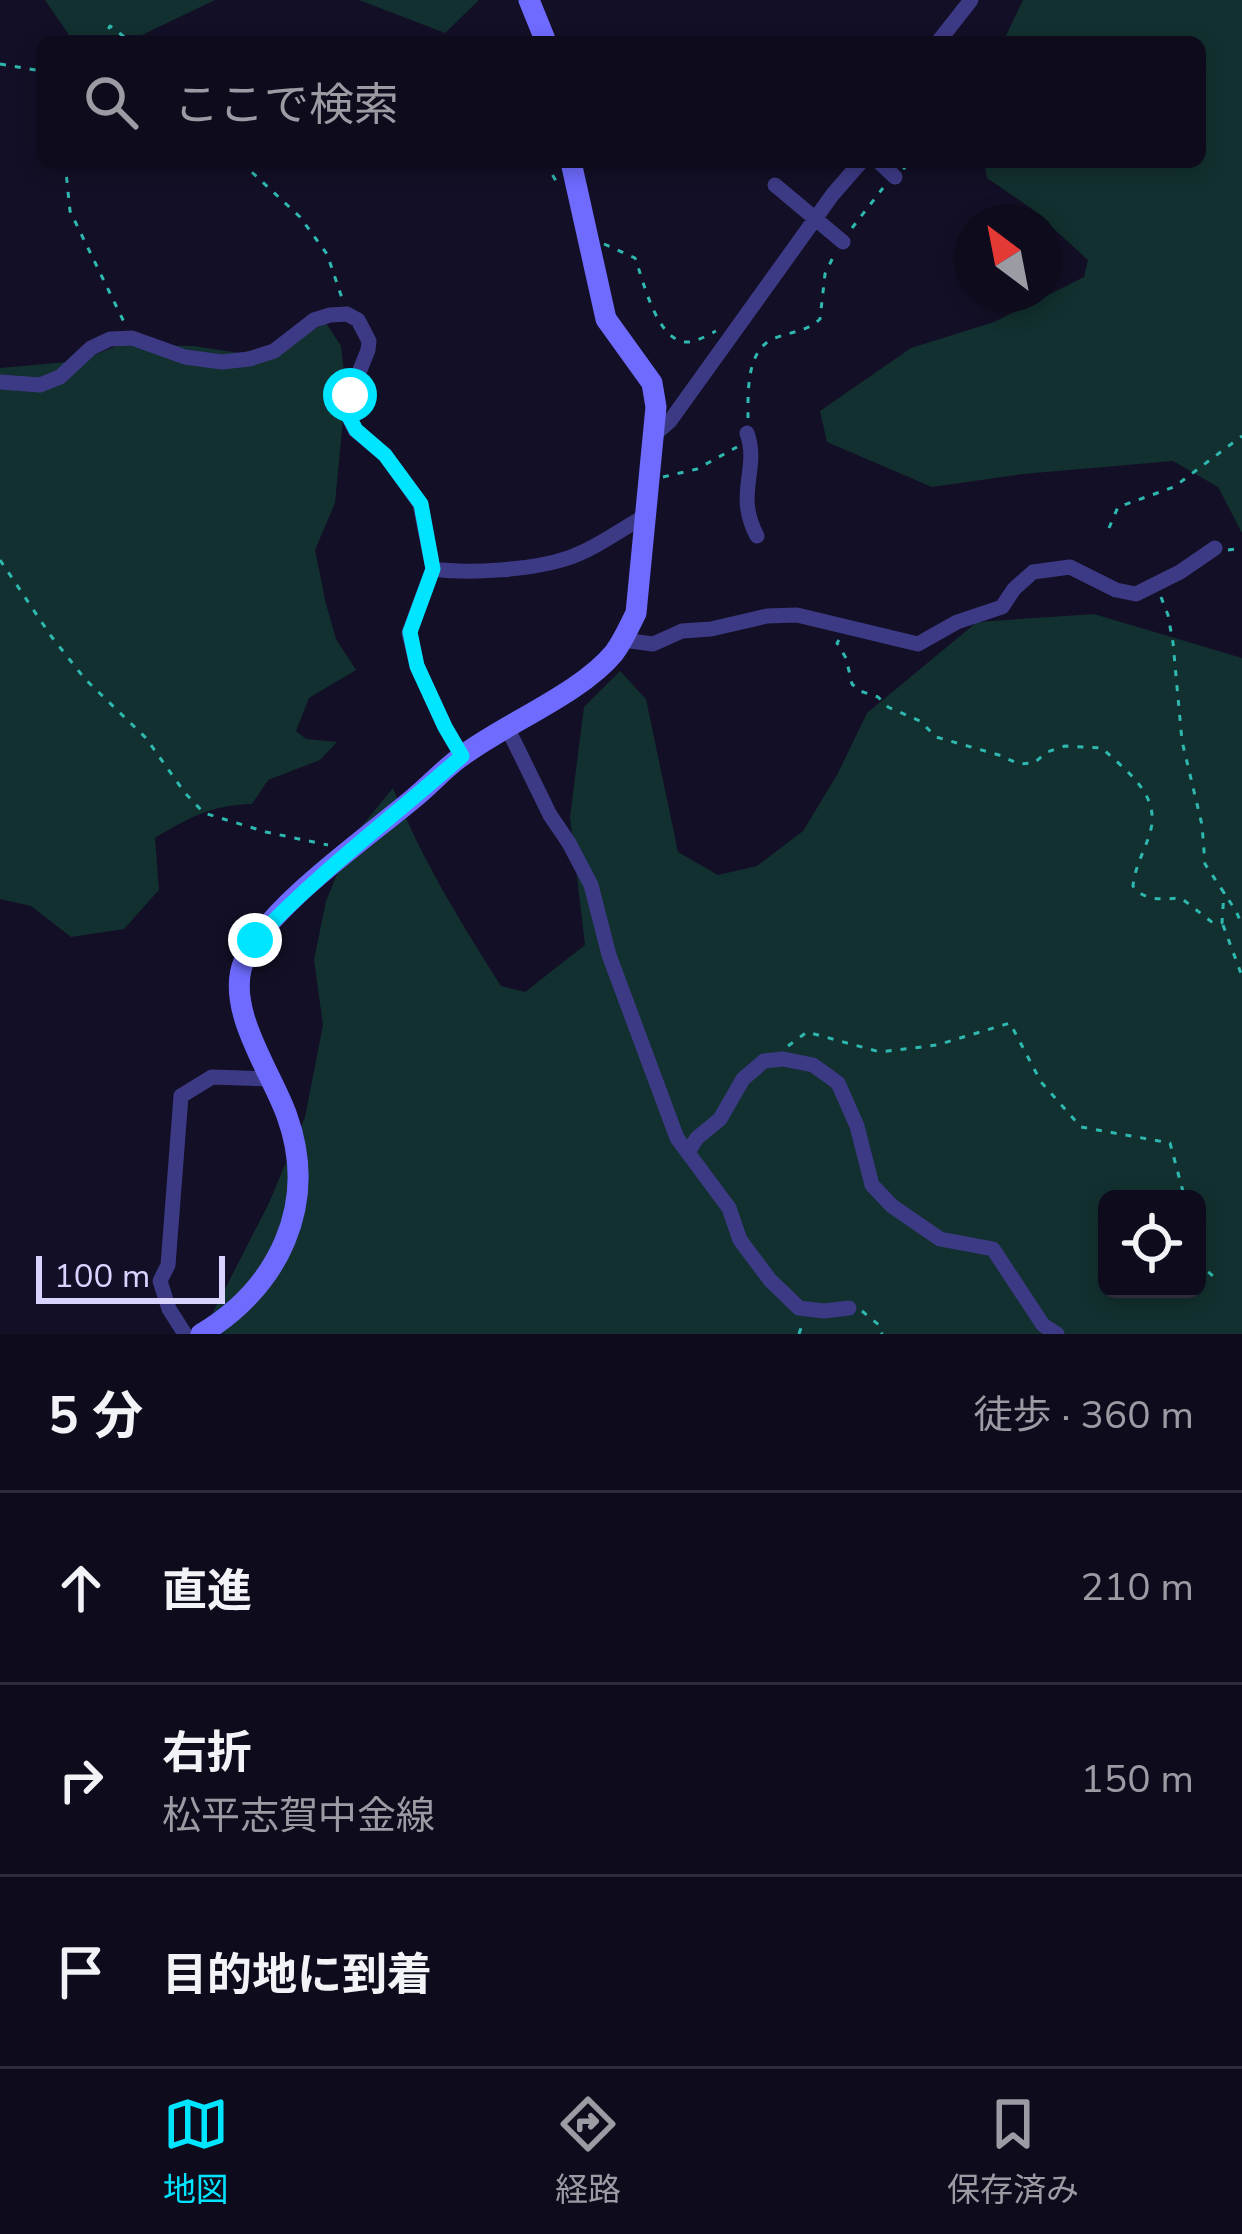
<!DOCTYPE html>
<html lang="ja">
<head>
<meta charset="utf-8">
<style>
  :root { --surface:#0e0b1c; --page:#1c1929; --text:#f1f3f6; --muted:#9b9ba3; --line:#2e2b3b; --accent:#00e5ff }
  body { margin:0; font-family:"Nunito Sans","Noto Sans JP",sans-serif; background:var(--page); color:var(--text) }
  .controls { position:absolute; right:36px; bottom:36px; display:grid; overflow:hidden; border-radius:18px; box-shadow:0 6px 18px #0003 }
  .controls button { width:108px; height:108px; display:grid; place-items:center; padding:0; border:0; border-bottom:3px solid var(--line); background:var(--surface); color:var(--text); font:60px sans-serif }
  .compass { position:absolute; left:954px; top:204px; width:108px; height:108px; border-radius:50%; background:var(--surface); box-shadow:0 6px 18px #0003; rotate:328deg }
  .scale { position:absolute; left:36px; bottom:30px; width:189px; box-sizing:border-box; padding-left:12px; border:6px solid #d9d4ff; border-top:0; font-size:33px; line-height:42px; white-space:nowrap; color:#d9d4ff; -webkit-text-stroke:9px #130f26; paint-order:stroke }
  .stop { position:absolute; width:36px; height:36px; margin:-27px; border:9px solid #00e5ff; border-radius:50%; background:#fff }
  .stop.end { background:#00e5ff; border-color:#fff; box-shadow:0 3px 12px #0008 }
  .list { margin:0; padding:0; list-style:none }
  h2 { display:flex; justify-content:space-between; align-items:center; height:156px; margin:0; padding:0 48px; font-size:51px }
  h2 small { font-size:39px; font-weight:400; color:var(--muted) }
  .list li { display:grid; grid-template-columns:78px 1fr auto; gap:36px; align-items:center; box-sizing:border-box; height:192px; padding:0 48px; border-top:3px solid var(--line) }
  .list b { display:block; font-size:45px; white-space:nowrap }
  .list p { margin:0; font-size:39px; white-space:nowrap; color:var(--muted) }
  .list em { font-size:39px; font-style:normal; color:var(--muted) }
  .icon { flex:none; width:66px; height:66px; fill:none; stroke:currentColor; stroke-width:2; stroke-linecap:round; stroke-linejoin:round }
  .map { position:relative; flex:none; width:1242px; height:1334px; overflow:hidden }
  .search { position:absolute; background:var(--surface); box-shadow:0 6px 18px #0003; left:36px; right:36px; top:36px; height:132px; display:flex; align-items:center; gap:30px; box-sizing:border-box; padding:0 42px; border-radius:18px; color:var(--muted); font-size:45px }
  .sheet { height:732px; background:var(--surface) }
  nav { display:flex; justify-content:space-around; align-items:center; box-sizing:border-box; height:168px; border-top:3px solid var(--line); background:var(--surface); font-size:33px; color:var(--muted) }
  nav a { display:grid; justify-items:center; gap:6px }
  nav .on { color:var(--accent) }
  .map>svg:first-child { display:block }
</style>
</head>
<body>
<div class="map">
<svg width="1242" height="1334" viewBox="0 0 1242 1334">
  <rect width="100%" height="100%" fill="#130f26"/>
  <path fill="#12302f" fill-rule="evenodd" d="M45 0H215L142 35H69Z
    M359 0H479L445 33Z
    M1023 0H1242V533L1218 487 1173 461 1023 474 932 487 827 442 820 411 911 348 994 322 1084 277 1088 260 1032 209 987 178 984 162H1200V42H1003Z
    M326 323 341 346 346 389 335 503 315 550 326 604 336 639 356 670 309 698 296 731 306 739 337 742 320 760 268 780 252 804C211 805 188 818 155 838L159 890 124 929 71 937 31 906 0 899V368L79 361 119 345 194 346 239 353 284 344Z
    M1094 614 1242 658V1334H195L211 1316 269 1203 305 1117 323 1025 314 960 326 901 352 838 393 788C421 858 461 923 501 986L525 992 585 945 570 817 584 707 620 671 646 699 678 852 718 875 757 866 803 831 837 775 867 713 977 622ZM1107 1199H1197V1289H1107Z"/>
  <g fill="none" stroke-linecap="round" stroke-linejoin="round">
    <path stroke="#2fb8b0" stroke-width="3" stroke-dasharray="6 9" stroke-linecap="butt" d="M101 42 110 26 131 42
      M214 42H219
      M0 64 42 71
      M65 162 70 211 124 322
      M241 162 300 217 327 254 343 301
      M545 162 559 186
      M903 169 911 162
      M852 228 883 188
      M604 244 635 258C644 282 657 344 689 342 698 341 708 335 716 331
      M748 418C748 392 746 349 775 338 793 331 806 332 820 319L825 274 836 251
      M663 477 697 469 737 447
      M1109 528 1118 507 1174 487 1242 436
      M1228 550 1242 548
      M0 560 51 636 85 679 146 738 185 793 204 813 266 832 328 845
      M1161 597 1168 615 1173 643 1182 741 1202 825 1205 864 1236 911 1242 925
      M839 640 837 643 846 658 852 684 860 691 878 697 888 707 920 721 936 737 999 755 1019 764 1034 763 1047 752 1065 746 1102 748C1125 770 1159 793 1151 829 1146 849 1135 865 1133 886 1145 902 1162 899 1181 898L1213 923H1222L1224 892
      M1223 925 1242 976
      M788 1046 807 1032 880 1052 937 1045 1010 1023 1041 1082 1081 1127 1170 1143 1185 1199
      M1197 1262 1214 1277
      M862 1311 879 1325 882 1334
      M799 1334 803 1322"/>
    <path stroke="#3d3a85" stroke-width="15" d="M938 42 971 0
      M879 162 895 177
      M775 185 843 242
      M0 382 40 385 60 377 91 348 110 339 132 338 185 357 222 362 249 359 274 351 314 320 330 315 347 314 358 320 369 341 368 350 350 395 347 413 355 430 385 455 420 504 433 569 409 633 417 666 445 727 462 756
      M747 433C760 470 734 493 757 536
      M655 434 670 421 833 194 861 162
      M433 569C469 574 533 570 568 558 595 549 620 530 645 516
      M623 640 653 644 682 631 711 629 767 616 797 615 918 644 957 622 1002 607 1014 589 1033 572 1070 567 1116 590 1136 594 1180 572 1215 548
      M507 727 550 815 569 843 591 885 609 955 677 1138 729 1208 740 1240 770 1280 799 1308 824 1311 849 1308
      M688 1152 697 1138 720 1119 743 1079 764 1061 783 1059 813 1065 838 1083 857 1126 872 1185 892 1206 940 1239 993 1249 1043 1325 1057 1334
      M185 1334 169 1309 160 1281 168 1265 181 1096 212 1077 270 1079"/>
    <path stroke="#6f6bff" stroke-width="21" d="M529 0 546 42
      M201 1334C278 1288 319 1205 287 1116 272 1073 224 1008 244 961 266 908 368 837 414 798 431 784 445 768 462 756 506 723 580 694 614 653 623 641 629 627 636 613L656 407 652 383 606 319 571 162"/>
  </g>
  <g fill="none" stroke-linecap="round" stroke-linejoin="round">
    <path stroke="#00e5ff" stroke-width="15" d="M255 940C318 873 393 817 462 756L445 727 417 666 410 632 433 569 421 504 385 455 356 430 347 413 350 395"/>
  </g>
</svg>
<div class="controls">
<button><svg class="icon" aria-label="locate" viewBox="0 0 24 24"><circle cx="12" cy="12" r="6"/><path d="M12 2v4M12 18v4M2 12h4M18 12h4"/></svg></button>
</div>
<svg class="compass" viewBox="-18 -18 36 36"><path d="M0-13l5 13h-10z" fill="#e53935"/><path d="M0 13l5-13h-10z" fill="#9b9ba3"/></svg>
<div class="scale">100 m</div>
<div class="stop" style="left:350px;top:395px"></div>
<div class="stop end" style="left:255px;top:940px"></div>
<div class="search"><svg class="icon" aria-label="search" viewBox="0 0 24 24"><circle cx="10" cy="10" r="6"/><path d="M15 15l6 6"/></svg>ここで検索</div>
</div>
<section class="sheet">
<h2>5 分<small>徒歩 · 360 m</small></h2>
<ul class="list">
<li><svg class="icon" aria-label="ahead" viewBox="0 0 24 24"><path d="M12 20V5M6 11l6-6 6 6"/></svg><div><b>直進</b></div><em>210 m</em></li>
<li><svg class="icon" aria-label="right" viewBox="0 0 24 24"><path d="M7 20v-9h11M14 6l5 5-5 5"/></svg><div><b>右折</b><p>松平志賀中金線</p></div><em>150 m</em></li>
<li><svg class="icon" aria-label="arrive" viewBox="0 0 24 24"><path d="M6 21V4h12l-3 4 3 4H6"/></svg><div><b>目的地に到着</b></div></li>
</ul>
</section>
<nav>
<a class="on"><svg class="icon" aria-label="map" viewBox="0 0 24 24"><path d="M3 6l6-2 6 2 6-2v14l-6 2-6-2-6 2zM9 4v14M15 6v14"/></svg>地図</a>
<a><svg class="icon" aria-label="directions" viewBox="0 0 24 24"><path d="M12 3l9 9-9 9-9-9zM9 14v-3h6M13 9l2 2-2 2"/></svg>経路</a>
<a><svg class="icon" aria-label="saved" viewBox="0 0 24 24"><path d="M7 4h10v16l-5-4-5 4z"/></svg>保存済み</a>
</nav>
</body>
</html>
